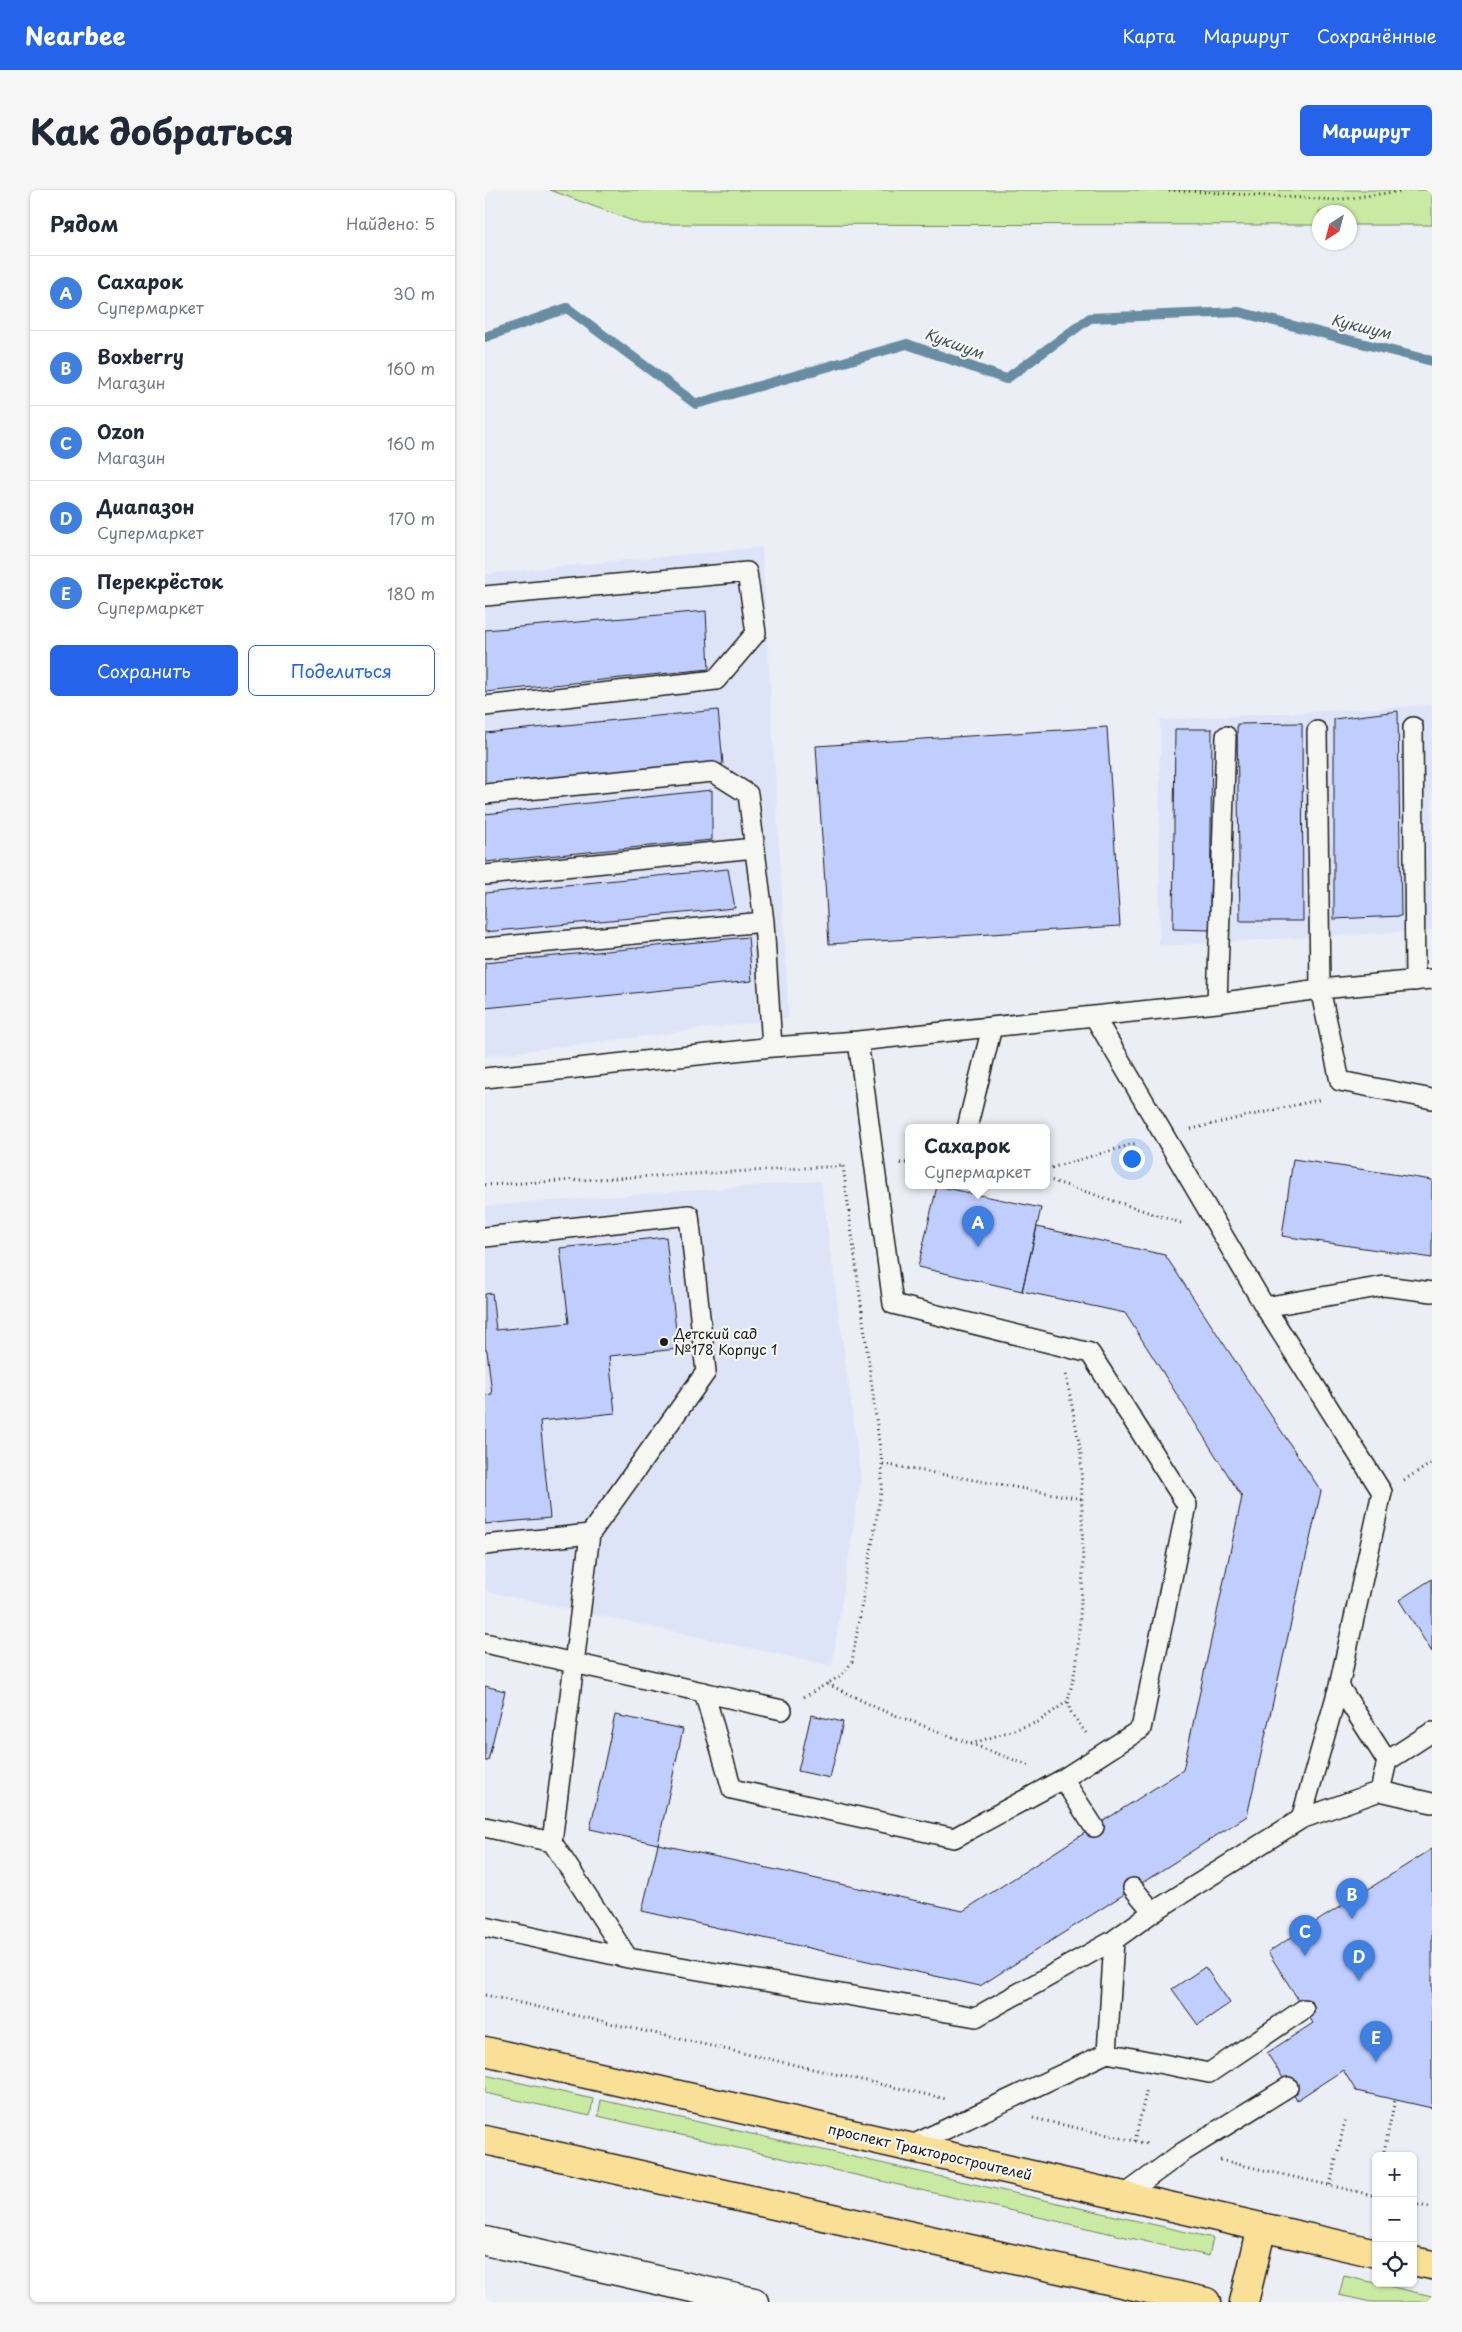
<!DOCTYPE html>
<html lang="ru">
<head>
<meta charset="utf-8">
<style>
  :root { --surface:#fff; --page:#f6f6f7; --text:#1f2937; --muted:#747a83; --line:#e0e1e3; --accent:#2563eb }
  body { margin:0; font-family:"Playpen Sans",sans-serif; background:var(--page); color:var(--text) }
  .controls { position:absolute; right:15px; bottom:15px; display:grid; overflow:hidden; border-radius:8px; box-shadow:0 1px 4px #0004 }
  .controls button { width:45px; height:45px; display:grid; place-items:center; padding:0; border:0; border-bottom:1px solid var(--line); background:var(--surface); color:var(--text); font:25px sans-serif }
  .compass { position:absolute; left:827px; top:15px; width:45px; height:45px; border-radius:50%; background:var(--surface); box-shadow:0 1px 4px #0004; rotate:216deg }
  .you { position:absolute; left:646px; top:968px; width:18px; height:18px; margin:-12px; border:4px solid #fff; border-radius:50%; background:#1a73e8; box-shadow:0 0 0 8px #1a73e833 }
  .badge { display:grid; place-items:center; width:32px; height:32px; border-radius:50%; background:var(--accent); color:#fff; font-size:16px; font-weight:700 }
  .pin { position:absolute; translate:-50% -41px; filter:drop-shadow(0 1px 2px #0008) }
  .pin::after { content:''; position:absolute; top:26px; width:18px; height:15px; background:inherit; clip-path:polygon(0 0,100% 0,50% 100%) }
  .popup { position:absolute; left:420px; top:934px; width:145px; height:65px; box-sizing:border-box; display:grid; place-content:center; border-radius:8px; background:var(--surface); filter:drop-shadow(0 1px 4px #0005); font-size:16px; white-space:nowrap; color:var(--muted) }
  .popup b { font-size:19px; color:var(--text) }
  .popup::after { content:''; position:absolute; left:50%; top:100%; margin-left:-10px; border:10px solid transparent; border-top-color:var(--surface) }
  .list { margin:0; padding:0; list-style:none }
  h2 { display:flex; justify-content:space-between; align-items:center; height:65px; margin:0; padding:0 20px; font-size:21px }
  h2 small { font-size:16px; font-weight:400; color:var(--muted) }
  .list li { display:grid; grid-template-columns:32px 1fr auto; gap:15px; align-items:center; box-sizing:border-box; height:75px; padding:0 20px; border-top:1px solid var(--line) }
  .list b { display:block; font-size:19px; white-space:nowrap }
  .list p { margin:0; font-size:16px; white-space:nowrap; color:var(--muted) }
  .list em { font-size:16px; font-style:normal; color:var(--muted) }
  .actions { display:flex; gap:10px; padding:15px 20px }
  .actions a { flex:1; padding:11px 0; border:1px solid var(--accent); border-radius:8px; text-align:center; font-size:18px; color:var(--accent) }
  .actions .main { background:var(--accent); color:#fff }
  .icon { flex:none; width:28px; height:28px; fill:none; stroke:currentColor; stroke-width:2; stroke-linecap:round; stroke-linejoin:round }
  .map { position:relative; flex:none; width:947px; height:2112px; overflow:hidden; border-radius:8px }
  header { display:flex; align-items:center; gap:30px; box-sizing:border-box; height:70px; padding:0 25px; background:var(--accent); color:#fff }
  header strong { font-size:24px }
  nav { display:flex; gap:28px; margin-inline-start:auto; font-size:18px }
  .intro { display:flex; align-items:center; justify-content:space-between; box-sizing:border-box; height:120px; padding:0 30px }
  h1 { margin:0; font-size:35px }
  .button { padding:12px 22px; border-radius:8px; background:var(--accent); color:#fff; font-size:18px; font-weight:700 }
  main { display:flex; gap:30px; padding:0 30px }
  aside { flex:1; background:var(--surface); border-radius:8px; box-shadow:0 1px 4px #0004 }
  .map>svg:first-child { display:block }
</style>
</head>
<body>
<header>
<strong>Nearbee</strong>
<nav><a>Карта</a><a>Маршрут</a><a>Сохранённые</a></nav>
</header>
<div class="intro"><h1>Как добраться</h1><a class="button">Маршрут</a></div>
<main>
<aside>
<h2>Рядом<small>Найдено: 5</small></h2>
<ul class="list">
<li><span class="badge" style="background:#3f7fe0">A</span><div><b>Сахарок</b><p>Супермаркет</p></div><em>30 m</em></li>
<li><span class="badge" style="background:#3f7fe0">B</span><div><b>Boxberry</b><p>Магазин</p></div><em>160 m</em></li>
<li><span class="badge" style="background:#3f7fe0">C</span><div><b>Ozon</b><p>Магазин</p></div><em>160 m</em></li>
<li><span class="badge" style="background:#3f7fe0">D</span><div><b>Диапазон</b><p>Супермаркет</p></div><em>170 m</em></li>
<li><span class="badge" style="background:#3f7fe0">E</span><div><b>Перекрёсток</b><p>Супермаркет</p></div><em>180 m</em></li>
</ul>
<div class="actions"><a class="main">Сохранить</a><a>Поделиться</a></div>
</aside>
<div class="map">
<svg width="947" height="2112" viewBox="0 0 947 2112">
  <rect width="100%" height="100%" fill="#ebeef5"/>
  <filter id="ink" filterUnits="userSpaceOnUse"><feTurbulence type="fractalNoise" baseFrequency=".02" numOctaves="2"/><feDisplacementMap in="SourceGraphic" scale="10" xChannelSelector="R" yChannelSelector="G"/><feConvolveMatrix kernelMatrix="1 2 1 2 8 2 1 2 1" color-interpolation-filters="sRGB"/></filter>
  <g filter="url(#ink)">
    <path fill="#dee4f8" d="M277 357 304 828 0 866V384Z
      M947 515V740L674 756 675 530Z
      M336 991 376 1287 347 1476 0 1401V1016Z"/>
    <path fill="#c9eaa2" stroke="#72835f" d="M65 0H947V35H865L864 22H834V35L156 34Z
      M0 1885 108 1909 105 1926 0 1903Z
      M116 1910 728 2048 724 2066 113 1926Z
      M859 2086 947 2106V2112H886L854 2105Z"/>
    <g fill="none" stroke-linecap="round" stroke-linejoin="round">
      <path stroke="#678da2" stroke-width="10" d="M0 147 82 118 211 214 422 154 521 189 605 128 754 122 947 171"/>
    </g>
    <path fill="#c0ceff" stroke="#1c1c1c" d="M221 421 224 479 0 502V440Z
      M233 520 238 574 0 595V543Z
      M913 521 916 726 849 729V529Z
      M817 533 818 731H755L752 534Z
      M622 537 635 736 344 754 331 556Z
      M690 539H727L725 740 688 739Z
      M227 600V650L0 672V624Z
      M243 679 250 718 0 742V703Z
      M263 747 267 791 0 818V773Z
      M808 969 947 990V1068L797 1046Z
      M452 996 556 1018 537 1101 433 1077Z
      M552 1037 680 1065 836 1301 762 1626 495 1796 157 1721 173 1654 478 1721 698 1580 757 1307 640 1123 537 1101Z
      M181 1047 193 1159 124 1166 130 1223 55 1231 65 1328 0 1334V1205L7 1204 2 1160H0V1104L7 1103 11 1140 84 1133 75 1058Z
      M947 1389V1462L914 1410Z
      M0 1496 20 1501 3 1571H0Z
      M130 1525 198 1539 173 1654 105 1639Z
      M326 1525 358 1532 345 1588 313 1581Z
      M947 1659V1918L871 1901 858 1880 812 1910 782 1863 828 1833 783 1762Z
      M720 1777 745 1813 713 1835 687 1799Z"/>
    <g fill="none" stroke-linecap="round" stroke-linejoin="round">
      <g stroke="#1c1c1c" stroke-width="22">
        <path id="lane" d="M0 406 262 382 271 443 231 490 0 516
          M928 537 930 791
          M832 541 835 799 855 891 947 909
          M0 604 228 582 263 604 279 732 287 857
          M0 685 270 658
          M0 758 279 732
          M732 813 741 546
          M609 826 780 1117 897 1302 854 1496 816 1629
          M373 851 408 1114 605 1163 702 1315 656 1539 578 1589 609 1637
          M0 888 287 857 373 851 732 813 835 799 947 789
          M482 938 507 837
          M0 1047 204 1025 221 1182 105 1344 67 1652
          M780 1117 899 1096 947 1102
          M0 1355 105 1344
          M0 1453 297 1520
          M854 1496 902 1571 947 1542
          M219 1502 247 1599 469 1648 578 1589
          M895 1601 947 1613
          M0 1637 67 1652 143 1768
          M648 1698 668 1722
          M0 1737 143 1768 491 1827 629 1750 668 1722 816 1629 895 1601 902 1571
          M622 1863 629 1750
          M423 1957 622 1863 724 1883 819 1819
          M638 2006 698 1962 803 1897"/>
      </g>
      <g stroke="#1c1c1c" stroke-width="31">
        <path id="street" d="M0 2051 269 2112"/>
      </g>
      <g stroke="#1c1c1c" stroke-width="31">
        <path id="primary" d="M0 1861 891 2063
          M0 1950 721 2112
          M928 2071 947 2075
          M759 2112 777 2037"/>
      </g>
      <path stroke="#1c1c1c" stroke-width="3" stroke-dasharray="1 4" stroke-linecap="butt" d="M684 0 851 10 924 0
        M706 939 837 909
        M415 973H424
        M562 979 652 953
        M562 989 699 1034
        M0 995 359 976
        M581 1185 596 1263 598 1382 592 1471 583 1511 585 1521 601 1543
        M398 1274 597 1309
        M919 1290 947 1273
        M343 1494 394 1519 545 1576
        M319 1507 357 1485 367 1472 397 1296V1274L358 976
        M486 1554 553 1532 583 1511
        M0 1805 461 1909
        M548 1928 663 1954
        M650 1951 662 1898
        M898 1966 910 1910
        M735 1970 891 2006
        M845 1995 860 1931
        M928 2014 947 2018"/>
      <use href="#lane" stroke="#f6f6f2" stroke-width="19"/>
      <use href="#street" stroke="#f6f6f2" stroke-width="28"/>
      <use href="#primary" stroke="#fadf96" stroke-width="28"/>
    </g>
  </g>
  <circle fill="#1c1c1c" stroke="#f6f6f2" stroke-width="2" cx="179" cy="1152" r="5"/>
  <g text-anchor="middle" stroke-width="4.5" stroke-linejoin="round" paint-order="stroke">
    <g font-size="14" fill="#1c1c1c" stroke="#f6f6f2" text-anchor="start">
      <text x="189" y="1149">Детский сад<tspan x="189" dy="16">№178 Корпус 1</tspan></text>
    </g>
    <g font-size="14" fill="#1c1c1c" stroke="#f6f6f2">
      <text transform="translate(445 1962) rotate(13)" y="5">проспект Тракторостроителей</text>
    </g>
    <g font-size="15" font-style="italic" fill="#42545f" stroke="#f6f6f2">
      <text transform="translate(876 137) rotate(14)" y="5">Кукшум</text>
      <text transform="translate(469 154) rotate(20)" y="5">Кукшум</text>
    </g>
  </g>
</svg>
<div class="controls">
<button>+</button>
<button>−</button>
<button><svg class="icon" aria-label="locate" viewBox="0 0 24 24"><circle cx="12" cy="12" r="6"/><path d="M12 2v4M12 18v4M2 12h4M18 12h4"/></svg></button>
</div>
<svg class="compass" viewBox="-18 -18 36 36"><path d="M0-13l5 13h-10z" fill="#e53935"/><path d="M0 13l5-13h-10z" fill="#747a83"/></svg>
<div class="you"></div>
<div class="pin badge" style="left:493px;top:1057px;background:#3f7fe0">A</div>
<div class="popup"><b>Сахарок</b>Супермаркет</div>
<div class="pin badge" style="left:867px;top:1729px;background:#3f7fe0">B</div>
<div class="pin badge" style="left:820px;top:1766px;background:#3f7fe0">C</div>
<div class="pin badge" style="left:874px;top:1791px;background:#3f7fe0">D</div>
<div class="pin badge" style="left:891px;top:1872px;background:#3f7fe0">E</div>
</div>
</main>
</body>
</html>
